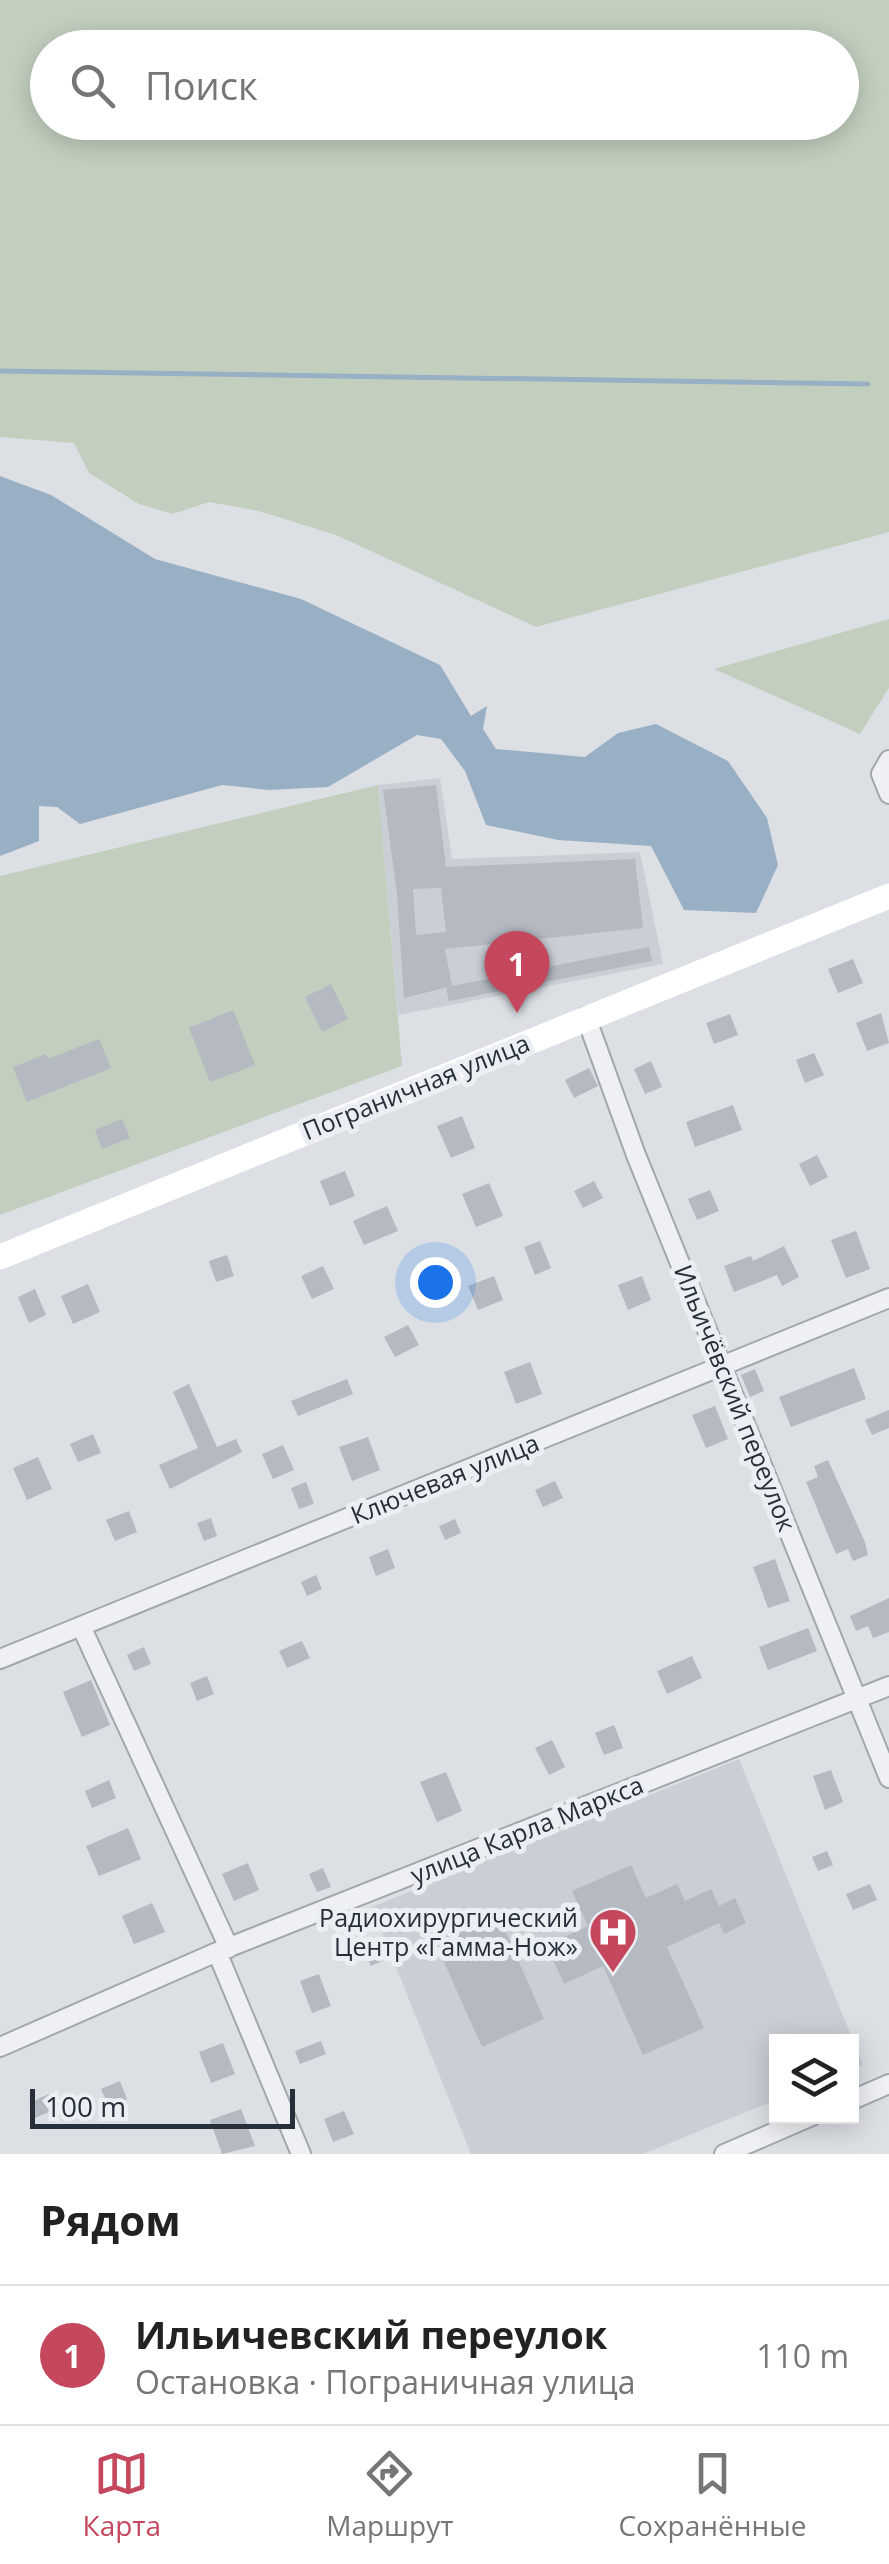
<!DOCTYPE html>
<html lang="ru">
<head>
<meta charset="utf-8">
<style>
  :root { --surface:#fff; --page:#f6f6f6; --text:#222; --muted:#767676; --line:#e0e0e0; --accent:#c4475d }
  body { margin:0; font-family:"Open Sans",sans-serif; background:var(--page); color:var(--text) }
  .controls { position:absolute; right:30px; bottom:30px; display:grid; overflow:hidden; border-radius:0px; box-shadow:0 5px 25px #0003 }
  .controls button { width:90px; height:90px; display:grid; place-items:center; padding:0; border:0; border-bottom:2px solid var(--line); background:var(--surface); color:var(--text); font:50px sans-serif }
  .scale { position:absolute; left:30px; bottom:25px; width:265px; box-sizing:border-box; padding-left:10px; border:5px solid #272f3a; border-top:0; font-size:28px; line-height:35px; white-space:nowrap; color:#272f3a; -webkit-text-stroke:8px #ebeff3; paint-order:stroke }
  .you { position:absolute; left:435px; top:1282px; width:35px; height:35px; margin:-25px; border:8px solid #fff; border-radius:50%; background:#1a73e8; box-shadow:0 0 0 15px #1a73e833 }
  .badge { display:grid; place-items:center; width:65px; height:65px; border-radius:50%; background:var(--accent); color:#fff; font-size:32px; font-weight:700 }
  .pin { position:absolute; translate:-50% -82px; filter:drop-shadow(0 2px 5px #0008) }
  .pin::after { content:''; position:absolute; top:52px; width:35px; height:30px; background:inherit; clip-path:polygon(0 0,100% 0,50% 100%) }
  .list { margin:0; padding:0; list-style:none }
  h2 { display:flex; justify-content:space-between; align-items:center; height:130px; margin:0; padding:0 40px; font-size:42px }
  h2 small { font-size:32px; font-weight:400; color:var(--muted) }
  .list li { display:grid; grid-template-columns:65px 1fr auto; gap:30px; align-items:center; box-sizing:border-box; height:140px; padding:0 40px; border-top:2px solid var(--line) }
  .list b { display:block; font-size:38px; white-space:nowrap }
  .list p { margin:0; font-size:32px; white-space:nowrap; color:var(--muted) }
  .list em { font-size:32px; font-style:normal; color:var(--muted) }
  .icon { flex:none; width:55px; height:55px; fill:none; stroke:currentColor; stroke-width:2; stroke-linecap:round; stroke-linejoin:round }
  .map { position:relative; flex:none; width:889px; height:2154px; overflow:hidden }
  .search { position:absolute; background:var(--surface); box-shadow:0 5px 25px #0003; left:30px; right:30px; top:30px; height:110px; display:flex; align-items:center; gap:25px; box-sizing:border-box; padding:0 35px; border-radius:55px; color:var(--muted); font-size:38px }
  .sheet { height:270px; background:var(--surface) }
  nav { display:flex; justify-content:space-around; align-items:center; box-sizing:border-box; height:140px; border-top:2px solid var(--line); background:var(--surface); font-size:28px; color:var(--muted) }
  nav a { display:grid; justify-items:center; gap:5px }
  nav .on { color:var(--accent) }
  .map>svg:first-child { display:block }
</style>
</head>
<body>
<div class="map">
<svg width="889" height="2154" viewBox="0 0 889 2154">
  <rect width="100%" height="100%" fill="#dce0e5"/>
  <path fill="#cacfd6" d="M440 778 452 859 640 852 663 964 398 1015 378 785Z
    M739 1759 863 2065 852 2070V2041H776V2100L643 2154H471L372 1907Z"/>
  <path fill="#c2cfbe" fill-rule="evenodd" d="M0 0H889V532L536 627 336 535 259 511 209 502 173 514 139 504 89 473 74 443 0 437ZM48 48H842V122H48Z
    M889 619V688L860 734 714 669Z
    M378 785 402 1066 0 1215V876Z"/>
  <path fill="#99afc4" d="M0 476 51 495 155 559 301 599 440 665 471 716 487 706 483 729 496 749 585 757 618 733 656 724 728 761 767 818 778 865 756 913 684 910 651 846 558 840 486 825 465 771 441 739 417 735 328 787 269 790 222 785 80 824 57 807 39 806V841L0 856Z"/>
  <g fill="none" stroke-linecap="round" stroke-linejoin="round">
    <path stroke="#99afc4" stroke-width="5" d="M0 371 868 384"/>
  </g>
  <path fill="#b4b9c2" fill-rule="evenodd" d="M436 785 446 867 635 859 643 928 445 949 452 986 404 998 397 894 383 790ZM441 888 446 932 416 935 413 889Z
    M649 947 652 961 449 1001 446 987Z
    M853 959 863 983 838 993 828 969Z
    M331 984 348 1019 322 1032 305 997Z
    M233 1010 255 1065 210 1082 189 1028Z
    M881 1013 889 1043 867 1051 856 1023Z
    M730 1014 738 1035 714 1044 706 1023Z
    M99 1039 111 1068 27 1102 13 1067 46 1054 48 1059Z
    M814 1053 824 1075 805 1083 796 1060Z
    M651 1061 662 1087 645 1094 634 1069Z
    M589 1068 598 1086 574 1098 565 1080Z
    M733 1105 742 1130 695 1147 686 1122Z
    M462 1116 475 1148 451 1158 437 1126Z
    M122 1119 130 1138 102 1149 95 1130Z
    M817 1155 828 1177 810 1186 799 1164Z
    M345 1171 355 1196 330 1206 320 1181Z
    M594 1181 603 1198 583 1208 574 1191Z
    M489 1183 503 1216 476 1227 462 1194Z
    M710 1190 719 1211 697 1220 688 1199Z
    M387 1206 398 1231 364 1245 353 1221Z
    M856 1231 870 1269 846 1278 831 1240Z
    M540 1241 551 1268 535 1275 524 1247Z
    M784 1246 799 1277 782 1286 777 1275 734 1292 724 1266 751 1256 753 1261Z
    M227 1255 234 1276 216 1282 209 1261Z
    M323 1266 334 1289 312 1299 301 1276Z
    M494 1276 503 1300 478 1310 468 1286Z
    M642 1276 651 1300 628 1310 618 1285Z
    M88 1284 100 1312 73 1324 61 1296Z
    M35 1289 46 1315 29 1323 18 1297Z
    M408 1325 419 1345 395 1357 384 1337Z
    M530 1362 542 1394 516 1404 504 1372Z
    M854 1368 866 1399 791 1427 779 1397Z
    M755 1369 764 1391 750 1397 741 1375Z
    M347 1379 353 1394 298 1416 291 1401Z
    M189 1384 217 1447 236 1439 242 1452 170 1489 159 1465 198 1448 173 1392Z
    M715 1406 728 1439 706 1448 692 1415Z
    M889 1410V1428L872 1435 865 1420Z
    M93 1434 101 1453 78 1462 70 1444Z
    M368 1437 380 1470 352 1481 339 1447Z
    M283 1445 294 1470 273 1479 262 1454Z
    M38 1457 52 1489 27 1500 13 1468Z
    M828 1460 865 1542 868 1555 853 1561 848 1549 836 1554 806 1482 818 1477 814 1466Z
    M555 1481 563 1498 543 1507 535 1490Z
    M306 1482 314 1504 299 1509 291 1488Z
    M129 1511 137 1532 115 1541 106 1520Z
    M211 1518 217 1536 204 1541 197 1523Z
    M455 1519 461 1533 445 1540 439 1526Z
    M388 1549 395 1568 376 1576 369 1557Z
    M775 1559 790 1601 768 1608 753 1567Z
    M316 1575 322 1589 307 1596 301 1582Z
    M889 1598V1632L873 1638 868 1626 856 1631 850 1616Z
    M808 1628 817 1651 768 1670 759 1647Z
    M302 1641 310 1658 287 1668 279 1651Z
    M144 1647 151 1664 134 1671 127 1655Z
    M692 1656 702 1678 667 1694 657 1671Z
    M207 1676 214 1694 197 1701 190 1683Z
    M91 1680 110 1725 82 1737 63 1692Z
    M614 1725 623 1748 604 1755 595 1733Z
    M552 1740 565 1767 549 1775 535 1748Z
    M831 1770 843 1802 825 1810 813 1776Z
    M446 1772 462 1811 437 1822 420 1782Z
    M109 1780 116 1798 92 1808 85 1791Z
    M128 1828 141 1859 99 1876 86 1846Z
    M827 1851 833 1865 818 1871 812 1857Z
    M248 1863 259 1890 234 1901 222 1874Z
    M631 1865 646 1898 677 1884 685 1901 711 1889 719 1906 735 1898 746 1923 724 1934 719 1923 667 1947 704 2028 643 2055 603 1966 564 1984 546 1945 588 1926 572 1891Z
    M323 1868 331 1887 317 1892 309 1874Z
    M870 1884 877 1900 853 1910 846 1894Z
    M152 1903 165 1932 134 1944 122 1916Z
    M498 1914 544 2019 482 2047 435 1942Z
    M379 1944 386 1959 371 1966 364 1951Z
    M319 1974 331 2006 312 2013 300 1981Z
    M321 2041 326 2054 300 2064 295 2051Z
    M223 2043 235 2074 211 2083 199 2052Z
    M120 2081 127 2099 109 2107 101 2089Z
    M49 2094 56 2109 35 2118 29 2103Z
    M241 2109 255 2146 222 2154 210 2120Z
    M344 2111 354 2134 333 2142 324 2119Z"/>
  <g fill="none" stroke-linecap="round" stroke-linejoin="round">
    <g stroke="#a2a7ae" stroke-width="22">
      <path id="street" d="M889 760 881 774 889 794
        M586 1017 636 1155 889 1778
        M81 1626 229 1948
        M0 1659 889 1298
        M217 1952 301 2154
        M0 2047 217 1952 889 1686
        M852 2100 889 2084
        M724 2154 812 2116"/>
    </g>
    <use href="#street" stroke="#eef0f4" stroke-width="18"/>
    <path stroke="#fff" stroke-width="25" d="M0 1257 889 896"/>
  </g>
  <defs>
    <g id="hospital-pin" transform="scale(2.5)"><path d="M0 17L-7.5 6A9.5 9.5 0 1 1 7.5 6Z" fill="#c4475d" stroke="#ebeff3"/><path d="M-5-5h3v3.5h4V-5h3V5h-3V1.5h-4V5h-3Z" fill="#fff"/></g>
  </defs>
  <g fill-rule="evenodd">
    <use href="#hospital-pin" x="613" y="1932"/>
  </g>
  <g text-anchor="middle" stroke-width="10" stroke-linejoin="round" paint-order="stroke">
    <g font-size="25" fill="#272f3a" stroke="#ebeff3">
      <text transform="translate(416 1087) rotate(-22)" y="9">Пограничная улица</text>
      <text transform="translate(735 1398) rotate(68)" y="9">Ильичёвский переулок</text>
      <text transform="translate(445 1479) rotate(-22)" y="9">Ключевая улица</text>
      <text transform="translate(527 1830) rotate(-22)" y="9">улица Карла Маркса</text>
    </g>
    <g font-size="25" fill="#272f3a" stroke="#ebeff3" text-anchor="end">
      <text x="578" y="1927">Радиохирургический<tspan x="578" dy="29">Центр «Гамма-Нож»</tspan></text>
    </g>
  </g>
</svg>
<div class="controls">
<button><svg class="icon" aria-label="layers" viewBox="0 0 24 24"><path d="M12 4l9 5-9 5-9-5zM3 14l9 5 9-5"/></svg></button>
</div>
<div class="scale">100 m</div>
<div class="you"></div>
<div class="pin badge" style="left:517px;top:1013px">1</div>
<div class="search"><svg class="icon" aria-label="search" viewBox="0 0 24 24"><circle cx="10" cy="10" r="6"/><path d="M15 15l6 6"/></svg>Поиск</div>
</div>
<section class="sheet">
<h2>Рядом<small></small></h2>
<ul class="list">
<li><span class="badge">1</span><div><b>Ильичевский переулок</b><p>Остановка · Пограничная улица</p></div><em>110 m</em></li>
</ul>
</section>
<nav>
<a class="on"><svg class="icon" aria-label="map" viewBox="0 0 24 24"><path d="M3 6l6-2 6 2 6-2v14l-6 2-6-2-6 2zM9 4v14M15 6v14"/></svg>Карта</a>
<a><svg class="icon" aria-label="directions" viewBox="0 0 24 24"><path d="M12 3l9 9-9 9-9-9zM9 14v-3h6M13 9l2 2-2 2"/></svg>Маршрут</a>
<a><svg class="icon" aria-label="saved" viewBox="0 0 24 24"><path d="M7 4h10v16l-5-4-5 4z"/></svg>Сохранённые</a>
</nav>
</body>
</html>
